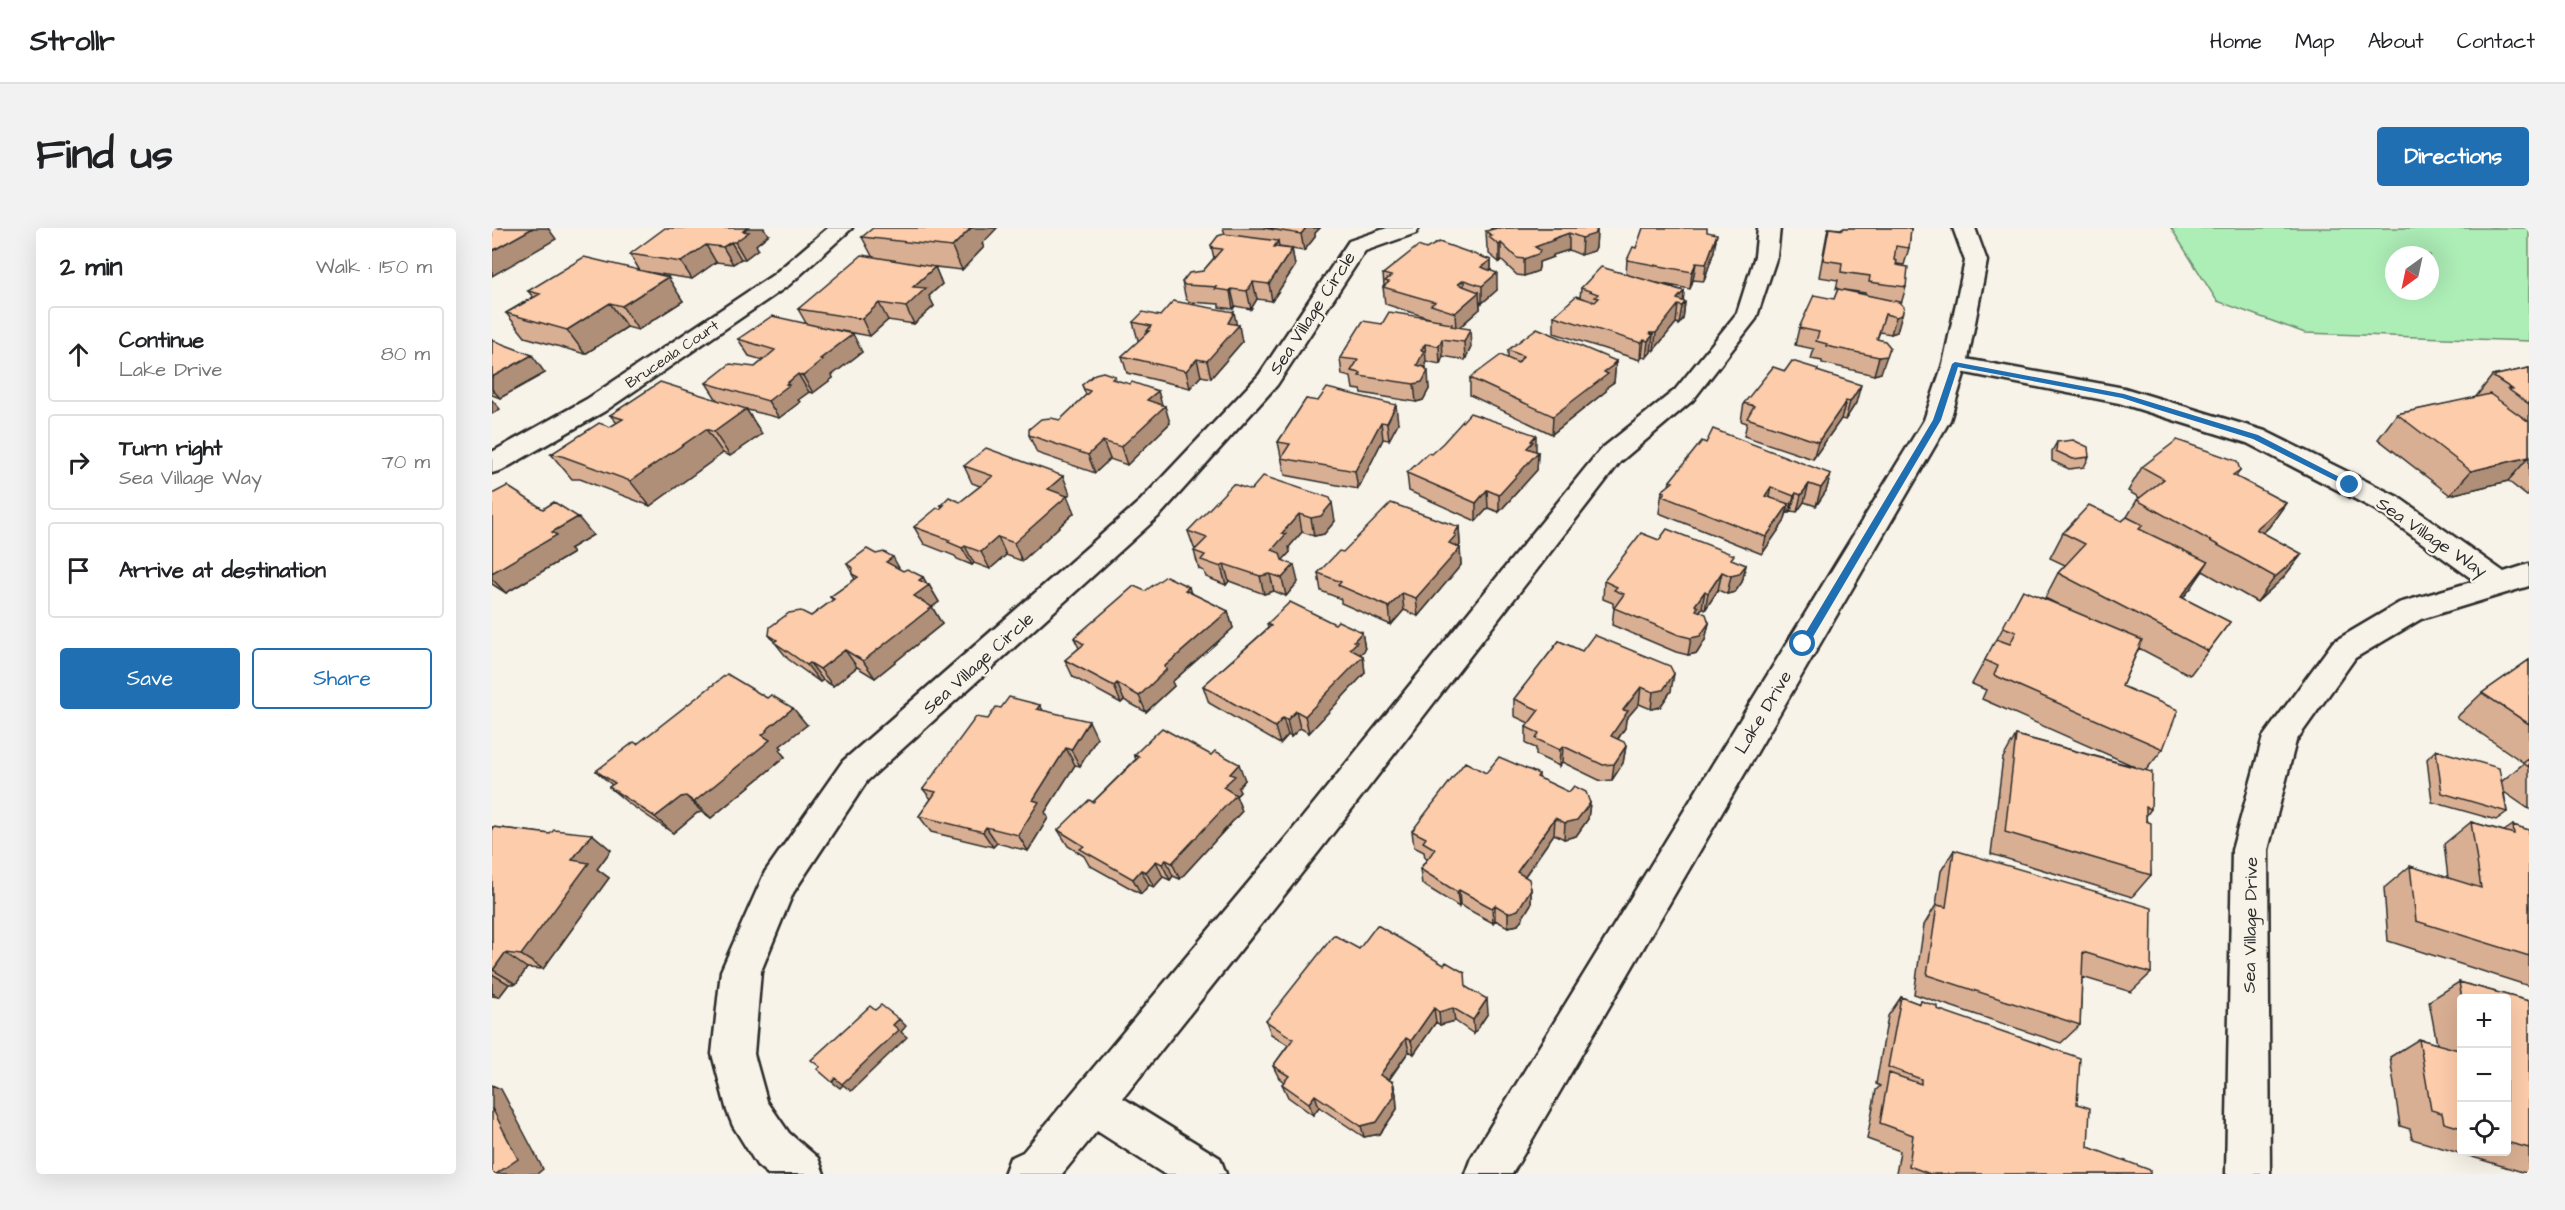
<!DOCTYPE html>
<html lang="en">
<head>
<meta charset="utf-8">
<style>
  :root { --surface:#fff; --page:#f2f2f2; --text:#202124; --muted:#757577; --line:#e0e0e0; --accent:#1f6fb2 }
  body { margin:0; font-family:"Architects Daughter",sans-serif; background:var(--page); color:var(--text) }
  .controls { position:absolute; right:18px; bottom:18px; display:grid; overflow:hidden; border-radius:6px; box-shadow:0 6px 24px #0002 }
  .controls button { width:54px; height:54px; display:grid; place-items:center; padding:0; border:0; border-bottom:2px solid var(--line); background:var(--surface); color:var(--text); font:30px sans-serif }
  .compass { position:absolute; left:1893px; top:18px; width:54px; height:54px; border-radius:50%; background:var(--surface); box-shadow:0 6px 24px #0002; rotate:213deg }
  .stop { position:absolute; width:18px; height:18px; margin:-14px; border:4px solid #1f6fb2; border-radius:50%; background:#fff }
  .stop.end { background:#1f6fb2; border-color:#fff; box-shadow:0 2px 6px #0008 }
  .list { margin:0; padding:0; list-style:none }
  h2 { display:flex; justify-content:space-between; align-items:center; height:78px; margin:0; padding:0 24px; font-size:26px }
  h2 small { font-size:20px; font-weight:400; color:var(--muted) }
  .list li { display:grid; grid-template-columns:39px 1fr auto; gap:18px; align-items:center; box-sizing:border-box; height:96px; margin:0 12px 12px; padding:0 12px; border:2px solid var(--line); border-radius:6px }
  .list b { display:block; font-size:22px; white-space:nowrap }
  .list p { margin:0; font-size:20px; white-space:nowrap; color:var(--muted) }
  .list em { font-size:20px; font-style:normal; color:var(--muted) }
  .actions { display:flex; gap:12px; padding:18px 24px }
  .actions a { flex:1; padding:14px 0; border:2px solid var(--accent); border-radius:6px; text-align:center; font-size:21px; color:var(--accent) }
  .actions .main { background:var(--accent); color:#fff }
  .icon { flex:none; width:33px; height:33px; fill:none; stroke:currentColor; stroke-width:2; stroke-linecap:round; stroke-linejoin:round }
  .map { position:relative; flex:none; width:2037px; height:946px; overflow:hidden; border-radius:6px }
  header { display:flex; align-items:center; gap:36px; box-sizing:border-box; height:84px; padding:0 30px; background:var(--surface); border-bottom:2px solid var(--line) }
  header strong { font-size:28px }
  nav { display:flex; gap:33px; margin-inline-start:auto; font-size:21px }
  .intro { display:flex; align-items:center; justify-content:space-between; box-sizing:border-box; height:144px; padding:0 36px }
  h1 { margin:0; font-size:42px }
  .button { padding:15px 27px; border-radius:6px; background:var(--accent); color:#fff; font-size:21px; font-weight:700 }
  main { display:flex; gap:36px; padding:0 36px }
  aside { flex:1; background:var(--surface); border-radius:6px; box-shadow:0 6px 24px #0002 }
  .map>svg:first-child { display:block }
</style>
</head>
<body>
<header>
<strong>Strollr</strong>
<nav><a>Home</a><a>Map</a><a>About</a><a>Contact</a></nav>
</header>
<div class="intro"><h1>Find us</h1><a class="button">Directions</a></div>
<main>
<aside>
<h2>2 min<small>Walk · 150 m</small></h2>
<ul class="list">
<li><svg class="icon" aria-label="ahead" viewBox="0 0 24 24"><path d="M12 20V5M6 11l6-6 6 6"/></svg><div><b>Continue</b><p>Lake Drive</p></div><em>80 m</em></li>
<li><svg class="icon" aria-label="right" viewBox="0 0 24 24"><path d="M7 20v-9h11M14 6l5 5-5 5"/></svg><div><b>Turn right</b><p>Sea Village Way</p></div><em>70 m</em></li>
<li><svg class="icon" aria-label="arrive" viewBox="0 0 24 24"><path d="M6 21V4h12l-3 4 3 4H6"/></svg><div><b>Arrive at destination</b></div></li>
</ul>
<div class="actions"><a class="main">Save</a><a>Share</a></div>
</aside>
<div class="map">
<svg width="2037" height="946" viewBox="0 0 2037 946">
  <rect width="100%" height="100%" fill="#f7f3e8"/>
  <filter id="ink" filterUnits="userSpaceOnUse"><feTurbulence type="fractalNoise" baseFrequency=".0167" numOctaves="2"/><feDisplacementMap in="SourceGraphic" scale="12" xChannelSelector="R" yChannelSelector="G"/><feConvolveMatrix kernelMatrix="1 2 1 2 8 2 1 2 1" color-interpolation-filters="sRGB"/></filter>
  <g filter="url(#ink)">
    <path fill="#adedb6" stroke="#6c8c70" stroke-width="1.5" fill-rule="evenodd" d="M1679 0H2037V113L1813 105 1725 73ZM1902 27H1938V63H1902Z"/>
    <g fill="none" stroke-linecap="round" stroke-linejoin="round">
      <g stroke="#2b2b2b" stroke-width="5">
        <path id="street" d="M336 0H360L297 57 113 183 10 242 0 245V224L95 171 281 47Z
          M895 0H927L924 5 873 23 785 157 668 287 375 553 301 665 269 743 262 826 275 873 297 905 326 930 332 946H276L265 937 241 898 235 883 220 826 229 743 273 644 351 533 648 273 767 147 857 13Z
          M1266 0H1288L1285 28 1264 91 1201 172 1128 234 828 622 631 870 728 930 734 946H672L605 903 570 946H512L518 930 531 924 802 600 1108 222 1183 162 1245 85 1263 28Z
          M1463 129 1632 160 1773 203 1906 269 2012 344 2037 336V358L1929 391 1863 430 1804 513 1776 622 1778 946H1734L1740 622 1771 509 1841 414 1907 375 1983 353 1886 283 1755 215 1627 175 1454 141 1451 136 1454 131Z"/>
      </g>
      <g stroke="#2b2b2b" stroke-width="5">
        <path id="secondary" d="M1461 0H1483L1495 33 1475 136 1458 192 1020 946H973L979 930 1432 192 1451 136 1473 33Z"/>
      </g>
      <use href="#street" fill="#f7f3e8" fill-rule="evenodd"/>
      <use href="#secondary" fill="#f7f3e8" fill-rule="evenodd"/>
    </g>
    <path fill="#d9af93" stroke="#2b2b2b" stroke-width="1.5" fill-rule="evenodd" d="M731 0H828L823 5V9L812 23 787 19 800 21 803 38 780 73 765 71 759 81 743 78 741 81 727 79V76L698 74 694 71 690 54 711 43 722 30 719 17 733 6Z
      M999 0H1101L1105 2 1104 19 1102 23 1089 27 1077 22 1061 27V29L1047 34V39L1046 43 1032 48 1025 47 1009 32 1007 34 997 26V22L995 20 994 3 999 2Z
      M1336 0 1350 1V0H1419L1417 20 1412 37 1405 36 1414 59 1409 76 1405 104 1399 106 1388 104 1385 111 1389 145 1382 147 1330 135V133L1319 131 1322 121 1303 117 1307 100 1342 71 1346 61H1344L1346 52 1327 49ZM1352 62 1373 65V67Z
      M1215 4 1222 23 1212 53 1201 52 1198 61 1165 55 1192 63 1191 73 1193 74 1191 91 1187 96 1184 95 1162 122H1159V124L1154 130 1150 129 1148 132 1062 105V88L1088 70 1089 60 1134 46 1135 32 1144 20Z
      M276 7 264 17 266 21 253 31H249L241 36 224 34 200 51 155 44 191 73 146 102 135 99 93 126 33 109 14 85 41 69 36 63 148 43 138 26Z
      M370 9 490 16 492 19 470 42 443 39 450 56 437 68 442 78 422 96 396 92 378 108 344 102 370 124 340 147 341 150 321 165 317 164 306 172 308 174 287 190 252 181H254L270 206 238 228 231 225 158 278 88 251H80L59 226 118 199 125 195 118 187 225 172 214 155 263 139 271 132 257 128 246 111 314 95 306 81 380 28Z
      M934 21 999 32V42L1005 62 990 75 988 74V81L967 100 979 119 973 132 951 128 948 136 934 133 933 135 934 140 937 161 931 172 924 174 870 165 869 162 861 161 859 149 850 147 848 130 890 96 940 91 893 76 891 59 892 58 891 46Z
      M668 88 745 97 750 114 719 150 709 148 698 160 635 145 630 128 648 112H646L641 94Z
      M0 112 53 145 8 170 0 167Z
      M1016 122 1124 133 1122 154 1115 159 1114 163 1060 206 978 167V150L1016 130Z
      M2037 140V267L2035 268 2016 253 1958 267 1886 211 1905 186 1983 170 2000 148Z
      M1293 143H1326L1364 175 1353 192 1349 191 1321 231 1252 208 1255 195 1249 193 1252 175Z
      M623 148 624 152 670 177 678 195 635 237 618 231 603 245 545 225 537 207 568 192 594 167 590 157Z
      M814 171 906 195 897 212 891 211 866 261 793 247 786 214Z
      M1565 214 1597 229 1592 239 1577 241 1560 233V223Z
      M1214 215 1339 246 1334 263 1324 278 1312 274 1305 284 1299 283 1297 285 1295 284 1292 294 1270 326 1167 285 1170 263 1177 258 1178 253Z
      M1044 223 1046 224 1045 242 1007 284 996 280 984 293 917 263 915 245 939 226Z
      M472 238 578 266 575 268 582 285 530 333 514 327 498 341 482 335 480 337 465 331 463 328 432 316 422 299 448 281 450 279 449 277 468 274 488 258 480 255Z
      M1650 239 1748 242 1744 249 1794 275 1777 299 1771 305 1810 326 1791 350 1765 374 1711 343 1691 370 1738 394 1698 447 1647 420 1630 458 1671 521 1654 542 1659 581 1654 588 1659 647 1640 669 1499 626 1511 530 1524 507 1644 539 1490 471 1494 462 1480 456 1493 432 1505 411 1531 362 1567 377 1553 370 1566 345 1573 337 1558 330 1571 305 1630 293 1635 289 1645 272 1648 270 1636 263Z
      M759 262 843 293 832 306 822 308 810 304 797 319 798 324 790 332 806 354 794 368 782 363 772 366 737 353 734 357 714 349 712 343 707 341 702 323 704 321 702 320 696 303Z
      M0 266 51 281 101 307 77 321 81 325 14 365 0 356Z
      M967 299 968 317 966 319 968 320 969 337 926 388 912 382 899 397 849 375V371L829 363 826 345 851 324Z
      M1167 312 1241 332 1254 337 1250 354 1243 364 1235 366 1226 362 1213 382 1210 380 1208 383 1217 395 1213 412 1205 425 1196 427 1184 424 1120 397 1122 380 1121 379V375L1111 371 1112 353Z
      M355 336 408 342 431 349 435 356 437 357 447 374 440 379 450 396 383 450 365 439 341 458 331 452 328 454 296 431 277 407 319 388 341 372 338 369 363 351 360 346V345Z
      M653 363 699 365 736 383 741 400 680 454 682 458 654 484 632 472 629 475 581 449 573 432 587 420 582 410Z
      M775 396H843L870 404 873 422 868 426 871 428 873 445 817 505 808 500 799 509 796 507 788 516 717 475 711 458 776 400Z
      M1067 413 1179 463 1168 479 1159 481 1147 476 1134 491 1133 500 1126 511 1134 518 1131 535 1120 552 1109 553 1070 534 1067 538 1044 527V520L1034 516V499L1037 495 1022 488V471Z
      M2037 432V581L2012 564 2015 584 2004 592 1940 574 1935 531 1944 522 2010 553 2032 535 1965 489 1990 465Z
      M509 480 551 483 605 510 588 538 583 537 553 584 556 590 536 623 505 615 501 619 439 604 427 588 439 571 431 561 496 491Z
      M315 497 288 518 290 520 287 522 293 529 219 590 210 584 205 585 181 605 136 575 117 559 120 557 104 543 145 516Z
      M642 527 753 552 746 560 748 564 744 568 750 583 688 651 681 648 678 652 671 649 662 659 657 657 649 666 597 637 592 628 576 618 566 602 601 574 644 531Z
      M994 545 1047 546V550L1098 575 1096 591 1084 608 1072 611 1062 606 1033 648 1039 661V676L1026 697 1016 699 1003 692 1001 695 968 677 967 679 930 656 928 641 935 631 933 630 932 624 922 619 920 603Z
      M1979 594 2012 603 2021 597 2037 602V758L1896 713 1892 660 1918 638 1956 650 1952 616Z
      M0 599 58 606H100L119 622 105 641 117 650 51 741 35 740 24 756H17L7 769 0 768Z
      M1462 622 1659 745 1639 764 1590 749 1588 797 1569 815 1422 766 1432 697 1444 677 1449 643Z
      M867 721 974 759 996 785 982 806 963 793 948 797 944 794 922 826 917 823 897 852 901 854 904 866 905 881 888 906 872 909 827 879 821 887 796 869 790 856 792 854 787 850 781 838 796 817 779 806 774 793Z
      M1967 754 2037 773V946L1920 911 1918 901 1908 898 1898 829 1927 811 1945 816 1937 773ZM1970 771H2014V924H1970Z
      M1409 769 1427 776 1429 773 1445 781 1585 876 1596 919 1658 946H1404L1408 923 1375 911 1384 862 1388 858 1384 856 1396 788Z"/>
    <path fill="#b08f78" stroke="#2b2b2b" stroke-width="1.5" d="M41 0H56L64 11 0 48V23Z
      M255 0H272L276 7 264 17 266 21 253 31 243 14Z
      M479 0H505L490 16 492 19 470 42 460 19Z
      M814 0H828L823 5V9L812 23 809 6Z
      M1105 2 1104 19 1102 23 1089 27 1090 10Z
      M1077 5V22L1061 27V29L1047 34V39L1046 43 1032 48V31L1043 19 1060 11Z
      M1225 6 1222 23 1212 53 1214 36Z
      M786 13 789 30 782 19Z
      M239 14 249 31 241 36 231 19Z
      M1009 15V32L1007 34V17Z
      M214 17 224 34 200 51 189 34Z
      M800 21 803 38 780 73 777 56Z
      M999 32V49L989 39Z
      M1204 35 1201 52 1198 61 1200 44Z
      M443 39 450 56 437 68 442 78 422 96 414 79 421 59Z
      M1005 45V62L990 75V58Z
      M176 49 191 73 146 102 130 78Z
      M972 52V69L966 56Z
      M761 54 765 71 759 81 755 63Z
      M739 61 743 78 741 81 738 63Z
      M1192 63 1191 77 1193 74 1191 91 1187 96 1190 78 1186 77 1184 95 1162 122 1164 105 1185 71Z
      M987 64 988 81 964 102 963 85Z
      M118 75 135 99 93 126 75 102Z
      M387 75 396 92 378 108 370 91Z
      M1412 79 1405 104 1399 106 1404 89Z
      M742 84 745 99 747 97 750 114 719 150 715 133Z
      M978 101 979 119 973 132 972 114Z
      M361 106 370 124 340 147 341 150 321 165 311 148 328 131Z
      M1161 107 1159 124 1154 130 1156 113Z
      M950 111 951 128 948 136 947 118Z
      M1152 112 1150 129 1148 132 1149 115Z
      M933 116 934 133 933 135 934 140 925 137 929 122Z
      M1398 119 1389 145 1382 147 1387 129Z
      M40 127 53 145 8 170 0 161V149Z
      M705 131 709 148 698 160 694 143Z
      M1124 133 1122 154 1115 159 1114 163 1060 206 1061 188Z
      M936 143 937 161 931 172 924 174 922 156Z
      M306 146 317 164 306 172 308 174 287 190 276 173 294 156Z
      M1369 157 1364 175 1353 192 1358 174Z
      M666 163 671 180 673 178 678 195 635 237 629 219 655 172Z
      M0 172 8 181 0 186Z
      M1354 173 1349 191 1321 231 1326 214Z
      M904 177 906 195 897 212 895 195Z
      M254 181 270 206 238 228 222 204Z
      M889 194 891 211 866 261 863 243Z
      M214 201 231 225 158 278 138 253Z
      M1044 207V224H1046L1045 242 1007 284V267L1039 213Z
      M611 213 618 231 603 245 596 227Z
      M2037 229 2016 253 1958 267 1979 243Z
      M1339 246 1334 263 1324 278 1329 260Z
      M571 248 578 266 575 268 582 285 530 333 522 315 556 261Z
      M1317 256 1312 274 1305 284 1309 267Z
      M1279 259 1275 277 1273 268Z
      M995 262 996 280 984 293V275Z
      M1304 265 1299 283 1297 285 1302 268Z
      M840 275 843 293 832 306 822 308 819 290Z
      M1794 275 1777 299 1747 326 1764 301Z
      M1297 276 1292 294 1270 326 1274 309Z
      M807 286 810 304 797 319 798 324 784 340 780 322 790 305Z
      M86 289 101 307 77 321 81 325 14 365 0 351V345L60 304Z
      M967 299 968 317 965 321 968 320 969 337 926 388 924 370 962 306Z
      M506 309 514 327 498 341 489 324Z
      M473 318 482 335 480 337 470 320Z
      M1810 326 1791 350 1765 374 1783 349Z
      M401 329 411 347 394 334Z
      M1716 334 1700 359 1672 393 1689 369Z
      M732 336 737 353 734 357 729 339Z
      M802 337 806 354 794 368 790 350Z
      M1254 337 1250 354 1243 364 1235 366 1239 348Z
      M1230 344 1226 362 1213 382 1216 365Z
      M778 346 782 363 772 366 768 348Z
      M431 349 436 358 437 357 447 374 440 379 450 396 383 450 371 433 422 368 427 352Z
      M697 359 702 376 693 362Z
      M1213 363 1210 380 1204 389 1203 377Z
      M910 365 912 382 899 397 897 379Z
      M736 383 741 400 680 454 682 458 654 484 647 468 672 439Z
      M1217 395 1213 412 1205 425 1196 427 1199 410Z
      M870 404 873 422 867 427 871 428 873 445 817 505 813 488 858 421 862 413Z
      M353 422 365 439 341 458 328 441Z
      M318 435 331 452 328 454 315 437Z
      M1182 446 1179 463 1168 479 1159 481 1161 464Z
      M625 455 632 472 629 475 622 458Z
      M1149 459 1147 476 1134 491 1133 500 1117 524 1119 508 1131 482Z
      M548 477 557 493 545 481Z
      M301 480 315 497 288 518 290 520 287 522 293 529 219 590 202 574 270 507 274 502Z
      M804 483 808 500 799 509 795 492Z
      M791 490 796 507 788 516 783 499Z
      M597 493 605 510 588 538 579 522Z
      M1071 518 1070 534 1067 538 1068 522Z
      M1134 518 1131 535 1120 552 1122 536Z
      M574 520 583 537 553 584 556 590 536 623 526 607 541 572Z
      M747 536 753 552 746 560 748 564 744 568 750 583 688 651 680 635 731 559 738 546Z
      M194 568 210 584 205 585 181 605 163 589 189 569Z
      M1098 575 1096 591 1084 608 1072 611 1073 595Z
      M1063 590 1062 606 1025 659V644Z
      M494 599 505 615 501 619 491 604Z
      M100 606 119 622 105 641 117 650 51 741 29 727 80 632Z
      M674 632 681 648 678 652 670 636Z
      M664 633 671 649 662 659 654 644Z
      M649 642 657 657 649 666 641 651Z
      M1039 661V676L1026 697 1016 699V685Z
      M967 662 968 677 967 679 965 664Z
      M1003 677V692L1001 695 1000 680Z
      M13 725 35 740 24 756 1 742Z
      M0 746 17 756 7 769 0 765Z
      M995 771 996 785 982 806 981 792Z
      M942 780 944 794 922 826 919 813Z
      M961 780 963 793 948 797 947 784Z
      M407 791 414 798 409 804 415 809 359 863 351 857 348 860 340 854Z
      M914 810 917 823 891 859 888 847Z
      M901 854 904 866 905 881 888 906 872 909 869 898Z
      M0 857 9 861 51 941 45 946H4L0 880Z
      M823 867 827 879 821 887 817 875Z"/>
    <path fill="#fcccab" stroke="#2b2b2b" stroke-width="1.5" d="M0 0H41L0 23Z
      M173 0H255L251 3 257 4 243 14H239L231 19 214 17 189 34 138 26Z
      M381 0H479L460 19 370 9Z
      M771 0H814L809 6Z
      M1005 0H1101L1105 2 1103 6 1090 10 1077 5 1060 11 1062 12 1043 19 1048 22 1046 26 1032 31 1025 30 1009 15 1007 17 997 9 1000 8 994 3Z
      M1151 0H1215V4L1225 6 1214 36 1204 35 1200 44 1135 32 1141 19 1144 20Z
      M1337 0 1351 2V0H1419L1417 20 1404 18 1402 32 1405 33 1404 37 1416 39 1414 59 1377 54 1378 48 1349 44 1350 35 1331 32Z
      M732 6 786 13 782 19 800 21 777 56 761 54 755 63 739 61 738 63 723 61 725 59 693 57 690 54 697 45 711 43 730 21 721 20 719 17 726 8Z
      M947 14 999 32 989 39 1005 45 990 58 972 52 966 56 987 64 963 85 939 77 943 74 891 59 897 54 893 53 899 48 891 46 926 18 934 21Z
      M370 27 443 39 421 59 434 60 414 79 387 75 370 91 306 81Z
      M92 29 176 49 130 78 118 75 75 102 14 85 48 66 36 63Z
      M1109 39 1192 63 1185 71 1193 74 1190 78 1186 77 1164 105H1157L1161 107 1156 113 1152 112 1149 115 1062 88 1084 68 1103 74 1107 70 1103 69 1106 66 1089 60Z
      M1346 61 1407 74 1412 79 1410 87 1404 89 1393 86 1385 111 1393 113 1398 119 1395 128 1387 129 1334 118 1335 116 1324 113 1327 104 1307 100 1322 67 1342 71Z
      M681 73 742 84 736 95 747 97 715 133 705 131 694 143 630 128 657 103H655L659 98 641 94 651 84 668 88Z
      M897 84 948 92 947 94 960 96 959 98 978 101 972 114 950 111 947 118 933 116 929 122 932 123 925 137 932 139 936 143 930 154 922 156 867 148 869 145 859 143 866 132 848 130 871 93 890 96Z
      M280 88 361 106 328 131 331 132 311 148 306 146 294 156 297 157 276 173 214 155 238 136 263 139 283 122 246 111Z
      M1045 100 1124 133 1121 136H1123L1112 144 1116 146 1061 188 978 150 1009 127 1026 135 1031 128 1016 122Z
      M0 112 40 127 0 149Z
      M1300 133 1326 141 1325 143 1369 157 1358 174 1354 173 1326 214 1255 190 1262 178 1252 175 1281 139 1293 143Z
      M2037 140V176L2016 161H2020L2000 148Z
      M611 144 623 148 620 151 638 156 640 154 666 163 655 172 673 178 629 219 611 213 596 227 537 207V201L549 191 559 190 568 192 598 163 592 161 590 157 603 146Z
      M168 154 254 181 222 204 214 201 138 253 67 227 59 226 107 195 118 199 131 191 118 187Z
      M835 160 904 177 895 195 889 194 863 243 789 230 798 216 786 214 814 171 826 173Z
      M1998 166 2037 194V229L1979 243 1905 186Z
      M978 185 1044 207 1039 213 1041 214 1035 220 1046 224 1007 267 995 262 984 275 915 245 936 225 939 226 951 215Z
      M1221 201 1339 246 1329 260 1317 256 1309 267 1304 265 1302 268 1279 259 1273 268 1297 276 1274 309 1170 268 1173 264 1170 263 1181 254 1178 253 1210 213 1214 215Z
      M1581 212 1596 219 1597 229 1581 231 1564 223 1565 214Z
      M1685 212 1745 233 1748 242 1741 247 1794 275 1764 301 1810 326 1783 349 1645 272 1672 251 1650 239Z
      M494 220 571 248 556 261 575 268 522 315 506 309 489 324 473 318 470 320 456 314 458 312 422 299 445 280 448 281 452 277H449L457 269 468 274 501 248 472 238Z
      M771 248 838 270 840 275 829 288 819 290 807 286 790 305 794 306 780 322 788 325 790 332 802 337 790 350 778 346 768 348 732 336 729 339 709 332 713 327 702 323 715 310 696 303 741 256 759 262Z
      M15 258 51 281 62 274 86 289 60 304 65 307 0 345V266Z
      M899 275 967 299 962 306 964 307 957 315 968 320 924 370 910 365 897 379 846 357 849 354 826 345 847 323 851 324Z
      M1597 277 1630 293 1635 289 1651 297 1647 301 1716 334 1689 369 1738 394 1716 423 1566 345 1593 316 1571 305Z
      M1175 301 1242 327 1239 331 1254 337 1247 346 1239 348 1230 344 1216 365 1213 363 1203 377 1206 379 1204 382 1214 386 1217 395 1208 408 1199 410 1187 407 1122 380 1132 366 1122 362 1125 359 1112 353 1149 305 1167 312Z
      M375 321 384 326 392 324 401 329 394 334 411 343 415 341 431 349 427 352 437 357 422 368 440 379 371 433 353 422 328 441 318 435 315 437 282 414 285 412 277 407 278 399 297 385 309 383 319 388 342 371 338 369 366 349 360 346 361 340 355 336Z
      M674 348 697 359 693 362 736 383 672 439 675 441 647 468 625 455 622 458 573 432 592 416 582 410 642 358 653 363Z
      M1531 362 1650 412 1630 458 1686 482 1671 521 1502 447 1506 438 1493 432 1504 411 1518 416 1524 404 1511 399Z
      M798 374 843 396 846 393 870 404 862 413 865 414 858 421 871 428 813 488 804 483 795 492 791 490 783 499 711 458 779 398 775 396Z
      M1102 407 1178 438 1182 446 1171 462 1161 464 1149 459 1131 482 1136 483 1119 508 1132 514 1134 518 1122 536 1111 537 1071 518 1068 522 1044 511 1047 505 1034 499 1047 482 1022 471 1067 413 1090 423Z
      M2037 432V496L1990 465Z
      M235 446 275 470 279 467 301 480 274 502 275 503 270 507 278 512 202 574 194 568 189 569 163 589 117 559 123 555 104 543 142 514 145 516Z
      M517 469 548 477 545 481 597 493 579 522 574 520 541 572 547 574 526 607 494 599 491 604 427 588 444 564 431 561 484 489 496 491 504 479 509 480Z
      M670 500 719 527 723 523 747 536 738 546 743 548 731 559 744 567 680 635 674 632 670 636 664 633 654 644 649 642 641 651 588 621 592 618 566 602 597 572 601 574 647 529 642 527Z
      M1524 507 1660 544 1659 581 1654 579V593L1659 595V647L1513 604Z
      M1944 522 2007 540 2015 584 1950 565Z
      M1007 529 1047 546 1045 549 1077 564 1082 558 1094 564 1098 575 1085 592 1073 595 1063 590 1025 644 1037 651 1039 661 1026 682 1016 685 1003 677 1000 680 967 662 965 664 928 641 943 621 931 614 934 610 920 603 973 534 994 545Z
      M2037 531V539L2031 535Z
      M1979 594 2022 606 2021 597 2037 602V728L1924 693 1918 638 1989 660Z
      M0 599 58 606 62 602 100 606 80 632 97 635 29 727 13 725 1 742H0Z
      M1462 622 1660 680 1659 745 1591 724 1588 797 1435 747 1445 677 1454 679Z
      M885 697 952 737 954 734 973 745 974 759 995 771 981 792 961 780 947 784 942 780 919 813 914 810 888 847 901 854 902 869 885 894 869 898 823 867 817 875 790 856 797 848 781 838 801 811 774 793 842 707 867 721Z
      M1967 754 2037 773V920L2014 914V771H1970Z
      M1409 769 1428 776 1429 773 1445 778V781L1588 830 1585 876 1598 880 1596 919 1658 942V946H1438L1417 938 1421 907 1388 895 1397 845 1429 856V851L1396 839Z
      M389 777 407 791 401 797 407 802 350 856 343 850 340 854 325 841 328 839 319 832 378 778 383 782Z
      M1927 811 1970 823V900L1952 895 1950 885 1939 882Z
      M0 880 26 931 4 946H0Z"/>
  </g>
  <path fill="#1f6fb2" d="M1463 134 1632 166 1766 207 1863 257 1856 259 1761 211 1664 181 1630 170 1466 139 1449 192 1315 419H1308V414L1441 192 1460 136Z"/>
  <g text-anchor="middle" stroke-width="4.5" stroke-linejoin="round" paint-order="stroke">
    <g font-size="15" fill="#2b2b2b" stroke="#f7f3e8">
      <text transform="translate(180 126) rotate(-34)" y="5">Bruceala Court</text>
    </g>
    <g font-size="18" fill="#2b2b2b" stroke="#f7f3e8">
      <text transform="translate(820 85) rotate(-57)" y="6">Sea Village Circle</text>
      <text transform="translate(1940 309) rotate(34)" y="6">Sea Village Way</text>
      <text transform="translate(486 435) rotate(-42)" y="6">Sea Village Circle</text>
      <text transform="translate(1271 484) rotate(-59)" y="6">Lake Drive</text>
      <text transform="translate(1758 697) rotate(-89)" y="6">Sea Village Drive</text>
    </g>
  </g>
</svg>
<div class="controls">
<button>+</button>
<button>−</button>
<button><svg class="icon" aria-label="locate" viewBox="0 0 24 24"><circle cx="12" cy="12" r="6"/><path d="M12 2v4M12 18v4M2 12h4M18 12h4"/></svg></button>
</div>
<svg class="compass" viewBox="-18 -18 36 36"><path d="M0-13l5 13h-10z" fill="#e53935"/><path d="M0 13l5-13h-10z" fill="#757577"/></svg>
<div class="stop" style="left:1311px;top:416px"></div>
<div class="stop end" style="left:1858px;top:257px"></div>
</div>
</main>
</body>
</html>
